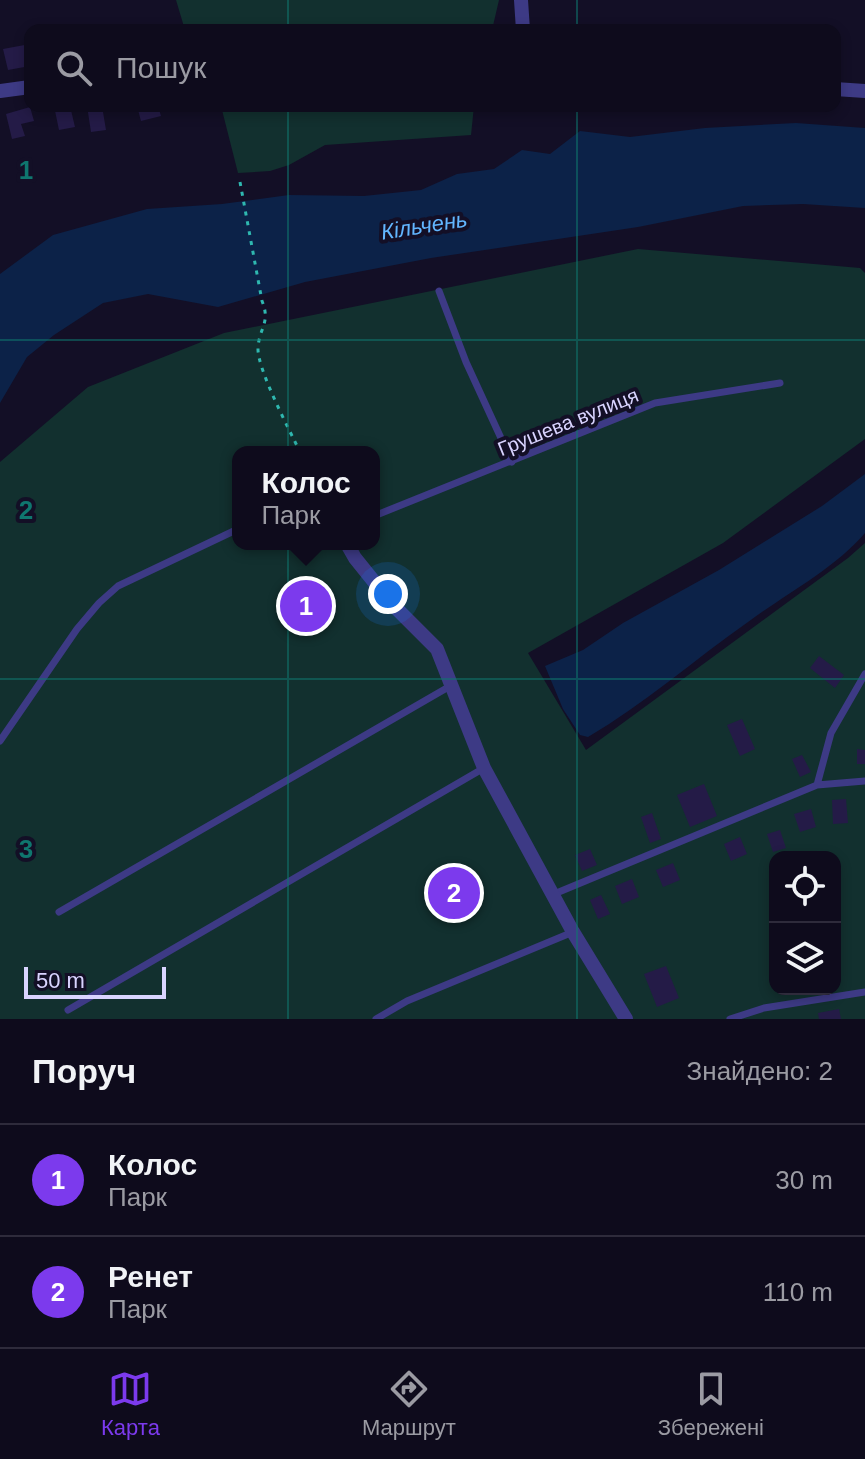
<!DOCTYPE html>
<html lang="uk">
<head>
<meta charset="utf-8">
<style>
  :root { --surface:#0e0b1c; --page:#1c1929; --text:#f1f3f6; --muted:#9b9ba3; --line:#2e2b3b; --accent:#7c3aed }
  body { margin:0; font-family:Helvetica,sans-serif; background:var(--page); color:var(--text) }
  .controls { position:absolute; right:24px; bottom:24px; display:grid; overflow:hidden; border-radius:16px; box-shadow:0 4px 12px #0003 }
  .controls button { width:72px; height:72px; display:grid; place-items:center; padding:0; border:0; border-bottom:2px solid var(--line); background:var(--surface); color:var(--text); font:40px sans-serif }
  .scale { position:absolute; left:24px; bottom:20px; width:142px; box-sizing:border-box; padding-left:8px; border:4px solid #d9d4ff; border-top:0; font-size:22px; line-height:28px; white-space:nowrap; color:#d9d4ff; -webkit-text-stroke:6px #130f26; paint-order:stroke }
  .you { position:absolute; left:388px; top:594px; width:28px; height:28px; margin:-20px; border:6px solid #fff; border-radius:50%; background:#1a73e8; box-shadow:0 0 0 12px #1a73e833 }
  .badge { display:grid; place-items:center; width:52px; height:52px; border-radius:50%; background:var(--accent); color:#fff; font-size:26px; font-weight:700 }
  .pin { position:absolute; translate:-50% -50%; border:4px solid #fff; box-shadow:0 2px 8px #0006 }
  .popup { position:absolute; left:232px; top:446px; width:148px; height:104px; box-sizing:border-box; display:grid; place-content:center; border-radius:16px; background:var(--surface); filter:drop-shadow(0 2px 6px #0005); font-size:26px; white-space:nowrap; color:var(--muted) }
  .popup b { font-size:30px; color:var(--text) }
  .popup::after { content:''; position:absolute; left:50%; top:100%; margin-left:-16px; border:16px solid transparent; border-top-color:var(--surface) }
  .list { margin:0; padding:0; list-style:none }
  h2 { display:flex; justify-content:space-between; align-items:center; height:104px; margin:0; padding:0 32px; font-size:34px }
  h2 small { font-size:26px; font-weight:400; color:var(--muted) }
  .list li { display:grid; grid-template-columns:52px 1fr auto; gap:24px; align-items:center; box-sizing:border-box; height:112px; padding:0 32px; border-top:2px solid var(--line) }
  .list b { display:block; font-size:30px; white-space:nowrap }
  .list p { margin:0; font-size:26px; white-space:nowrap; color:var(--muted) }
  .list em { font-size:26px; font-style:normal; color:var(--muted) }
  .icon { flex:none; width:44px; height:44px; fill:none; stroke:currentColor; stroke-width:2; stroke-linecap:round; stroke-linejoin:round }
  .map { position:relative; flex:none; width:865px; height:1019px; overflow:hidden }
  .search { position:absolute; background:var(--surface); box-shadow:0 4px 12px #0003; left:24px; right:24px; top:24px; height:88px; display:flex; align-items:center; gap:20px; box-sizing:border-box; padding:0 28px; border-radius:16px; color:var(--muted); font-size:30px }
  .sheet { height:328px; background:var(--surface) }
  nav { display:flex; justify-content:space-around; align-items:center; box-sizing:border-box; height:112px; border-top:2px solid var(--line); background:var(--surface); font-size:22px; color:var(--muted) }
  nav a { display:grid; justify-items:center; gap:4px }
  nav .on { color:var(--accent) }
  .map>svg:first-child { display:block }
</style>
</head>
<body>
<div class="map">
<svg width="865" height="1019" viewBox="0 0 865 1019">
  <rect width="100%" height="100%" fill="#130f26"/>
  <path fill="#12302f" fill-rule="evenodd" d="M176 0H499L492 30H185Z
    M221 106H474L471 135 325 145 289 165 270 171 238 173Z
    M638 249 860 268 865 273V439L723 543 528 653 586 750 848 558 865 543V1019H0V462L88 387 224 333ZM238 452H374V544H238ZM775 857H835V989H775Z"/>
  <path fill="#0c2248" d="M796 123 865 128V208L803 204 743 206 638 227 431 258 305 282 218 307 148 294 103 303 54 335 27 357 0 403V274L53 235 147 209 222 204 289 195 364 196 421 190 457 174 494 169 522 150 550 154 580 131 630 137 705 128Z
    M865 474V533C833 570 787 593 748 622 694 660 644 704 588 737L580 735 563 709 545 666 583 650 623 623 719 570 822 506Z"/>
  <path fill="#241b47" d="M30 44V66L8 70 3 49Z
    M54 106H70L75 127 59 130Z
    M87 106H102L106 130 91 132Z
    M137 106H158L161 116 141 121Z
    M30 107 34 121 21 124 25 136 12 139 6 114Z
    M819 656 844 675 835 688 810 668Z
    M742 719 755 749 740 756 727 725Z
    M857 749 865 750V764H857Z
    M802 755 811 772 800 777 792 759Z
    M704 784 717 816 690 827 677 795Z
    M846 799 848 823 833 824 832 800Z
    M811 809 816 827 800 832 794 814Z
    M652 813 661 839 650 843 641 817Z
    M780 830 786 848 773 852 767 834Z
    M740 837 747 854 731 861 724 844Z
    M590 849 597 865 582 871 575 855Z
    M673 863 680 880 663 887 656 870Z
    M632 879 639 897 622 904 615 886Z
    M601 895 610 914 598 919 590 900Z
    M666 966 679 998 657 1007 644 974Z
    M839 1009 841 1019H819L818 1013Z"/>
  <g fill="none" stroke-linecap="round" stroke-linejoin="round">
    <path stroke="#2fb8b0" stroke-width="3" stroke-dasharray="4 6" stroke-linecap="butt" d="M240 182 262 301C271 323 259 328 258 348 257 369 290 431 300 452"/>
    <path stroke="#3d3a85" stroke-width="7" d="M439 291 466 362 512 462
      M374 516 655 403 780 383
      M0 741 77 629 99 603 118 586 238 529
      M817 785 831 733 865 674
      M554 894 817 785 865 781
      M59 912 452 685
      M68 1010 484 768
      M376 1019 407 1001 573 932
      M730 1019 764 1008 865 992"/>
    <path stroke="#3d3a85" stroke-width="14" d="M521 0 523 30
      M835 89 865 91
      M0 91 30 87
      M347 544 355 558 392 604 437 649 484 768 573 932 626 1019"/>
  </g>
  <path fill="none" stroke="#0f766e" stroke-width="2" stroke-opacity="0.55" d="M288 0V30M577 0V30M288 106V1019M577 106V1019M0 340H865M0 679H865"/>
  <g text-anchor="middle" stroke-width="8" stroke-linejoin="round" paint-order="stroke">
    <g font-size="20" fill="#d9d4ff" stroke="#130f26">
      <text transform="translate(568 422) rotate(-22)" y="7">Грушева вулиця</text>
    </g>
    <g font-size="22" font-style="italic" fill="#62b6ff" stroke="#130f26">
      <text transform="translate(424 225) rotate(-9)" y="8">Кільчень</text>
    </g>
  </g>
  <g font-size="26" text-anchor="middle" font-weight="bold" fill="#0f766e" stroke="#130f26" stroke-width="8" stroke-linejoin="round" paint-order="stroke">
    <text x="26" y="179">1</text>
    <text x="26" y="519">2</text>
    <text x="26" y="858">3</text>
  </g>
</svg>
<div class="controls">
<button><svg class="icon" aria-label="locate" viewBox="0 0 24 24"><circle cx="12" cy="12" r="6"/><path d="M12 2v4M12 18v4M2 12h4M18 12h4"/></svg></button>
<button><svg class="icon" aria-label="layers" viewBox="0 0 24 24"><path d="M12 4l9 5-9 5-9-5zM3 14l9 5 9-5"/></svg></button>
</div>
<div class="scale">50 m</div>
<div class="you"></div>
<div class="pin badge" style="left:306px;top:606px">1</div>
<div class="popup"><b>Колос</b>Парк</div>
<div class="pin badge" style="left:454px;top:893px">2</div>
<div class="search"><svg class="icon" aria-label="search" viewBox="0 0 24 24"><circle cx="10" cy="10" r="6"/><path d="M15 15l6 6"/></svg>Пошук</div>
</div>
<section class="sheet">
<h2>Поруч<small>Знайдено: 2</small></h2>
<ul class="list">
<li><span class="badge">1</span><div><b>Колос</b><p>Парк</p></div><em>30 m</em></li>
<li><span class="badge">2</span><div><b>Ренет</b><p>Парк</p></div><em>110 m</em></li>
</ul>
</section>
<nav>
<a class="on"><svg class="icon" aria-label="map" viewBox="0 0 24 24"><path d="M3 6l6-2 6 2 6-2v14l-6 2-6-2-6 2zM9 4v14M15 6v14"/></svg>Карта</a>
<a><svg class="icon" aria-label="directions" viewBox="0 0 24 24"><path d="M12 3l9 9-9 9-9-9zM9 14v-3h6M13 9l2 2-2 2"/></svg>Маршрут</a>
<a><svg class="icon" aria-label="saved" viewBox="0 0 24 24"><path d="M7 4h10v16l-5-4-5 4z"/></svg>Збережені</a>
</nav>
</body>
</html>
